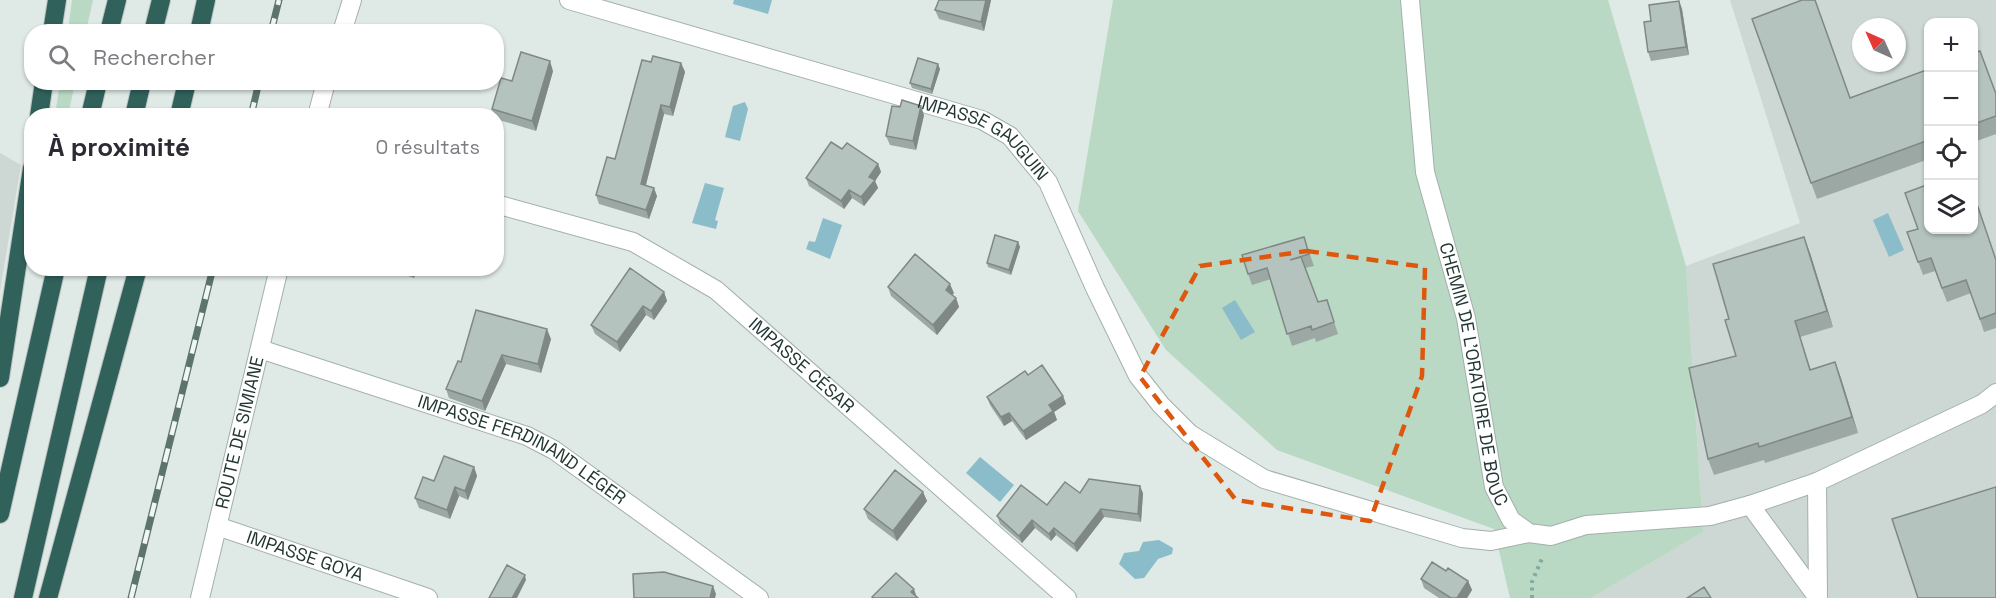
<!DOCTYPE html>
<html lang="fr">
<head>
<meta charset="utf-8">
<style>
  :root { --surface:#fff; --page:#f7f7f7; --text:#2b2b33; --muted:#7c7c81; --line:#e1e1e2 }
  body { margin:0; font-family:"Space Grotesk",sans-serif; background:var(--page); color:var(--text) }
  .controls { position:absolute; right:18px; top:18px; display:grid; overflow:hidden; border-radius:12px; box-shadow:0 2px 4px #0004 }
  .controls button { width:54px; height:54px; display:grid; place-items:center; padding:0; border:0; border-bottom:2px solid var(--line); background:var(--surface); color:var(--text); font:30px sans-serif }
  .compass { position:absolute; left:1852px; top:18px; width:54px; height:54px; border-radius:50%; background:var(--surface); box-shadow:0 2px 4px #0004; rotate:315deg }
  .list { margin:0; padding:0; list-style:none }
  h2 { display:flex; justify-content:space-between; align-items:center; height:78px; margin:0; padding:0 24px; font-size:26px }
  h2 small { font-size:20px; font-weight:400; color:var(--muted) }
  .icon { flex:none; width:33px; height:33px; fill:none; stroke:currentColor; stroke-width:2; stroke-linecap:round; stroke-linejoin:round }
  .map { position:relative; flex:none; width:1996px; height:598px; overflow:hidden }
  .search { position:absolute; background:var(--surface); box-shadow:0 2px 4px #0004; left:24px; top:24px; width:480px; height:66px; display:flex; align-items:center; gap:15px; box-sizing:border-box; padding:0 21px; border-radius:24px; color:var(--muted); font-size:22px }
  .panel { position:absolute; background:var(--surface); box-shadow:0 2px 4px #0004; left:24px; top:108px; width:480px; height:168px; border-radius:24px }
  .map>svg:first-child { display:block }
</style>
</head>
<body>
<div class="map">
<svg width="1996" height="598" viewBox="0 0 1996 598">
  <rect width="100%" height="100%" fill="#dfe9e5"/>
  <path fill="#cdd8d4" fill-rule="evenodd" d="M1730 0H1996V598H1591L1703 532 1686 266 1800 223ZM1928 22H1974V230H1928ZM1861 27H1897V63H1861Z
    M0 153 21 165 0 291Z"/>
  <path fill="#b9d9c4" d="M72 0H93L86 31H68Z
    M1113 0H1608L1686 266 1703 532 1591 598H1510L1494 529 1277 450 1166 350 1078 211Z
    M60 83H75L68 115H55Z"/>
  <path fill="#8bbcca" d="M734 0H772L768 14 733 4Z
    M745 102 748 109 740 141 725 137 733 106Z
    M705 183 724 188 715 220 718 221 716 229 692 223Z
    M1888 213 1904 250 1889 257 1873 220Z
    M823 218 842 225 830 259 806 249 809 241 815 242Z
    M1235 300 1255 332 1241 340 1222 308Z
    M980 457 1014 485 1000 502 966 473Z
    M1159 540 1173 548 1172 554 1158 559 1144 578 1135 579 1119 564 1124 553 1139 551 1143 542Z"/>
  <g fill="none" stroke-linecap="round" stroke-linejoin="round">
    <g stroke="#a3b0ac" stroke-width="20">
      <g id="minor">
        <path id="s1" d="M569 0 982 120 1010 136 1048 182 1095 288 1138 376 1161 405 1190 434 1264 479 1462 538 1491 541 1529 533"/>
        <path id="s2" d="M1410 0 1425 172 1466 318 1494 487 1511 520 1529 533 1551 536 1586 525 1710 516 1750 505 1817 482 1982 404 1996 393"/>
        <path d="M342 32 352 0"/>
        <path d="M317 116 326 82"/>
        <path id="s3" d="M496 204 633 242 716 290 1067 598"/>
        <path id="s4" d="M260 349 527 436 554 450 759 598"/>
        <path d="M1817 482 1818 598"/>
        <path d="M1750 505 1818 598"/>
        <path id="s5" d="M217 526 428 598"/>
        <path id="s6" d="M200 598 279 268"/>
      </g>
    </g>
    <g stroke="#bdc3c2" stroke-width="20">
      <path id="highway" d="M52 32 57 0
        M109 32 117 0
        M153 32 161 0
        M199 32 206 0
        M39 116 44 82
        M90 116 98 82
        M134 116 142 82
        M179 116 187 82
        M0 378 32 168
        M0 514 56 268
        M23 598 99 268
        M48 598 138 268"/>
    </g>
    <path stroke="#82aaa0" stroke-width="4" stroke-dasharray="3 4.5" stroke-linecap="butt" d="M1532 598V582L1543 556"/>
    <use href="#minor" stroke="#fff" stroke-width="18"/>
    <use href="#highway" stroke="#30615a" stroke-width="18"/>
    <g stroke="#5c736e" stroke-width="7">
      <path id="rail" d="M271 32 279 0
        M251 116 259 82
        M131 598 213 268"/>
    </g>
    <use href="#rail" stroke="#eff6f3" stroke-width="4.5" stroke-dasharray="14" stroke-linecap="butt"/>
  </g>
  <path fill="#9ca8a3" d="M991 0 984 31 939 19 935 10Z
    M1679 1 1682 9 1689 55 1651 61 1648 52 1651 21Z
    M1752 19 1850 98 1929 69V159L1817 199Z
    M1974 53 1996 94V134L1974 142Z
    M651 62 681 63 685 72 673 116 664 114 646 185 657 196 649 219 599 204 596 195 615 159Z
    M940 69 932 94 912 88 910 83Z
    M553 71 536 131 496 119V116H494L492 109 512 81Z
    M924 115 916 150 890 145 886 136Z
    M842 149 878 164 881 172 875 181 878 188 864 206 852 198 844 209 809 186 806 178Z
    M1907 232 1996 259V328L1984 332 1971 293 1947 302 1935 271 1923 275Z
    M1304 237 1314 266 1305 268 1318 302 1327 300 1338 334 1316 342 1315 338 1292 346 1271 279 1252 285 1248 274Z
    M1018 242 1020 247 1011 275 988 267 987 263Z
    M1810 253 1833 327 1800 337 1811 370 1835 362 1858 433 1765 463 1764 460 1714 475 1708 459 1736 356 1729 319Z
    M384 268H417L414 278Z
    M888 287 954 293 952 295 956 298 959 307 937 335 891 296Z
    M664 292 667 301 654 320 646 315 620 352 595 334 591 325Z
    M551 339 541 373 506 364 485 411 449 398 446 389 461 362Z
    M1028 375 1063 396 1066 404 1054 412 1057 420 1026 440 1012 421 1004 426 990 405 987 397Z
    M474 467 477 476 468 500 459 496 450 519 419 508 415 498 434 481Z
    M923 492 927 501 897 541 868 519 864 509Z
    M1080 493H1143L1141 522 1104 517 1077 552 1056 535 1051 541 1035 528 1022 543 1000 524 997 516 1047 505Z
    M1446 571 1468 581 1472 590 1467 598H1439L1424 588 1421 579Z"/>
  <path fill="#7f8885" d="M986 0H991L984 31 981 22Z
    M1679 1 1682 9 1689 55 1686 47Z
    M550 61 553 71 536 131 532 121Z
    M681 63 685 72 673 116 670 107Z
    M938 64 940 69 932 94 931 89Z
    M661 105 664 114 644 192 641 184Z
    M921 106 924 115 916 150 913 141Z
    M878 164 881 172 875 181 878 188 864 206 861 197 869 177Z
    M654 188 657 196 649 219 646 210Z
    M849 190 852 198 844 209 841 201Z
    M1804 237 1810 253 1833 327 1827 311Z
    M1018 242 1020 247 1011 275 1009 270Z
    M417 268 414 278 411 269Z
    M950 284 954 293 949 299 946 290Z
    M664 292 667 301 654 320 651 311Z
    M956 298 959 307 937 335 933 325Z
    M643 306 646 315 620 352 617 342Z
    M547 329 551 339 541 373 538 364Z
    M502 355 506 364 485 411 482 401Z
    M1835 362 1841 378 1858 433 1852 417Z
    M1063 396 1066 404 1054 412 1057 420 1026 440 1023 431 1049 405Z
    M1009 413 1012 421 1004 426 1001 417Z
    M474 467 477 476 468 500 465 491Z
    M1140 486 1143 493 1141 522 1138 514Z
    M455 487 459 496 450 519 447 510Z
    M923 492 927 501 897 541 893 531Z
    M1101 509 1104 517 1077 552 1074 544Z
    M1032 520 1035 528 1022 543 1019 536Z
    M1054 528 1056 535 1051 541 1049 534Z
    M525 575 526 580 517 598H512Z
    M1468 581 1472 590 1467 598H1457Z
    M713 586 716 594 715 598H710Z
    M914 589 917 598 911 592Z"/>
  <path fill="#b5c3be" stroke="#7f8885" stroke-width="1.5" d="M939 0H986L981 22 935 10Z
    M1802 0H1815L1850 98 1929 69V140L1811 183 1752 19Z
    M1679 1 1686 47 1648 52 1644 22 1651 21 1649 5Z
    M1980 51 1996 94V116L1974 124V53Z
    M521 52 550 61 532 121 492 109 501 78 512 81Z
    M653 56 681 63 670 107 661 105 641 184 654 188 646 210 596 195 607 157 615 159 642 60 651 62Z
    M918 58 938 64 931 89 910 83Z
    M902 100 921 106 913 141 886 136 892 106 900 107Z
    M831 142 842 149 847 143 878 164 869 177 875 180 861 197 849 190 841 201 806 178Z
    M1929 184V230H1974V209L1978 207 1996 260V313L1980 319 1966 280 1942 288 1931 258 1918 262 1907 232 1918 229 1905 193Z
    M995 235 1018 242 1009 270 987 263Z
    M1304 237 1309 254 1290 260 1301 257 1318 302 1327 300 1334 322 1312 330 1311 326 1287 334 1267 268 1248 274 1242 255Z
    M1804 237 1827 311 1795 321 1810 370 1835 362 1852 417 1759 447 1758 443 1708 459 1689 368 1736 356 1725 320 1729 319 1713 264Z
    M915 254 950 284 946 290 956 298 933 325 888 287Z
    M630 268 664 292 651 311 643 306 617 342 591 325Z
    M476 310 547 329 538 364 502 355 482 401 446 389 458 361 461 362Z
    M1042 365 1063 396 1049 405 1053 411 1023 431 1009 413 1001 417 987 397 1025 371 1028 375Z
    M444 456 474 467 465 491 455 487 447 510 415 498 423 477 434 481Z
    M895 470 923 492 893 531 864 509Z
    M1089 479 1140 486 1138 514 1101 509 1074 544 1054 528 1049 534 1032 520 1019 536 997 516 1021 485 1047 505 1065 482 1080 493Z
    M1996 487V598H1918L1892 519Z
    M1432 562 1446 571 1448 568 1468 581 1457 598H1451L1421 579Z
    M507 565 525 575 512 598H489Z
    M664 572 713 586 710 598H634L633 574Z
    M896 573 914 589 911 592 918 598H874L872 597Z
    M1704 587 1711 598H1687Z"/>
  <path fill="none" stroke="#de570e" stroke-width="4.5" stroke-dasharray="12 8" stroke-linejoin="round" d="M1307 251 1425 267 1422 376 1370 521 1236 500 1140 377 1200 266Z"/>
  <g text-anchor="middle" stroke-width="4.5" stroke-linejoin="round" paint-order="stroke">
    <g font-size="18" fill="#223733" stroke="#eff6f3">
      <text dy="6" stroke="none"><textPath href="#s1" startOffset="440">IMPASSE GAUGUIN</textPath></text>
      <text dy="6" stroke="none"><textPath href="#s3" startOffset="352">IMPASSE CÉSAR</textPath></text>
      <text dy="6" stroke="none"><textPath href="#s2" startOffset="381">CHEMIN DE L'ORATOIRE DE BOUC</textPath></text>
      <text dy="6" stroke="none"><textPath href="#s6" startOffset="170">ROUTE DE SIMIANE</textPath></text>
      <text dy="6" stroke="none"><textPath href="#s4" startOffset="282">IMPASSE FERDINAND LÉGER</textPath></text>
      <text dy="6" stroke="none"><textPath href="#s5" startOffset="93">IMPASSE GOYA</textPath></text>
    </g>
  </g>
</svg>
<div class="controls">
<button>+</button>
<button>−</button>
<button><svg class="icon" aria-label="locate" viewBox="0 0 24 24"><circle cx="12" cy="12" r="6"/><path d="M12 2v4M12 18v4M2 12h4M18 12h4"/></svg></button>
<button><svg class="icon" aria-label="layers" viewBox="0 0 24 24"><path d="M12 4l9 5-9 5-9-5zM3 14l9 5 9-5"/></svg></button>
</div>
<svg class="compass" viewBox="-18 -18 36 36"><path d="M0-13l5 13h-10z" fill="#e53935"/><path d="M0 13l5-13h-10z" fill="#7c7c81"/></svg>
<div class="search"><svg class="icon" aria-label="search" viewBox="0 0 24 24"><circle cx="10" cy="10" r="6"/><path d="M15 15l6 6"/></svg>Rechercher</div>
<section class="panel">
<h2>À proximité<small>0 résultats</small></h2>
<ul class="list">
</ul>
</section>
</div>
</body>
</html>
